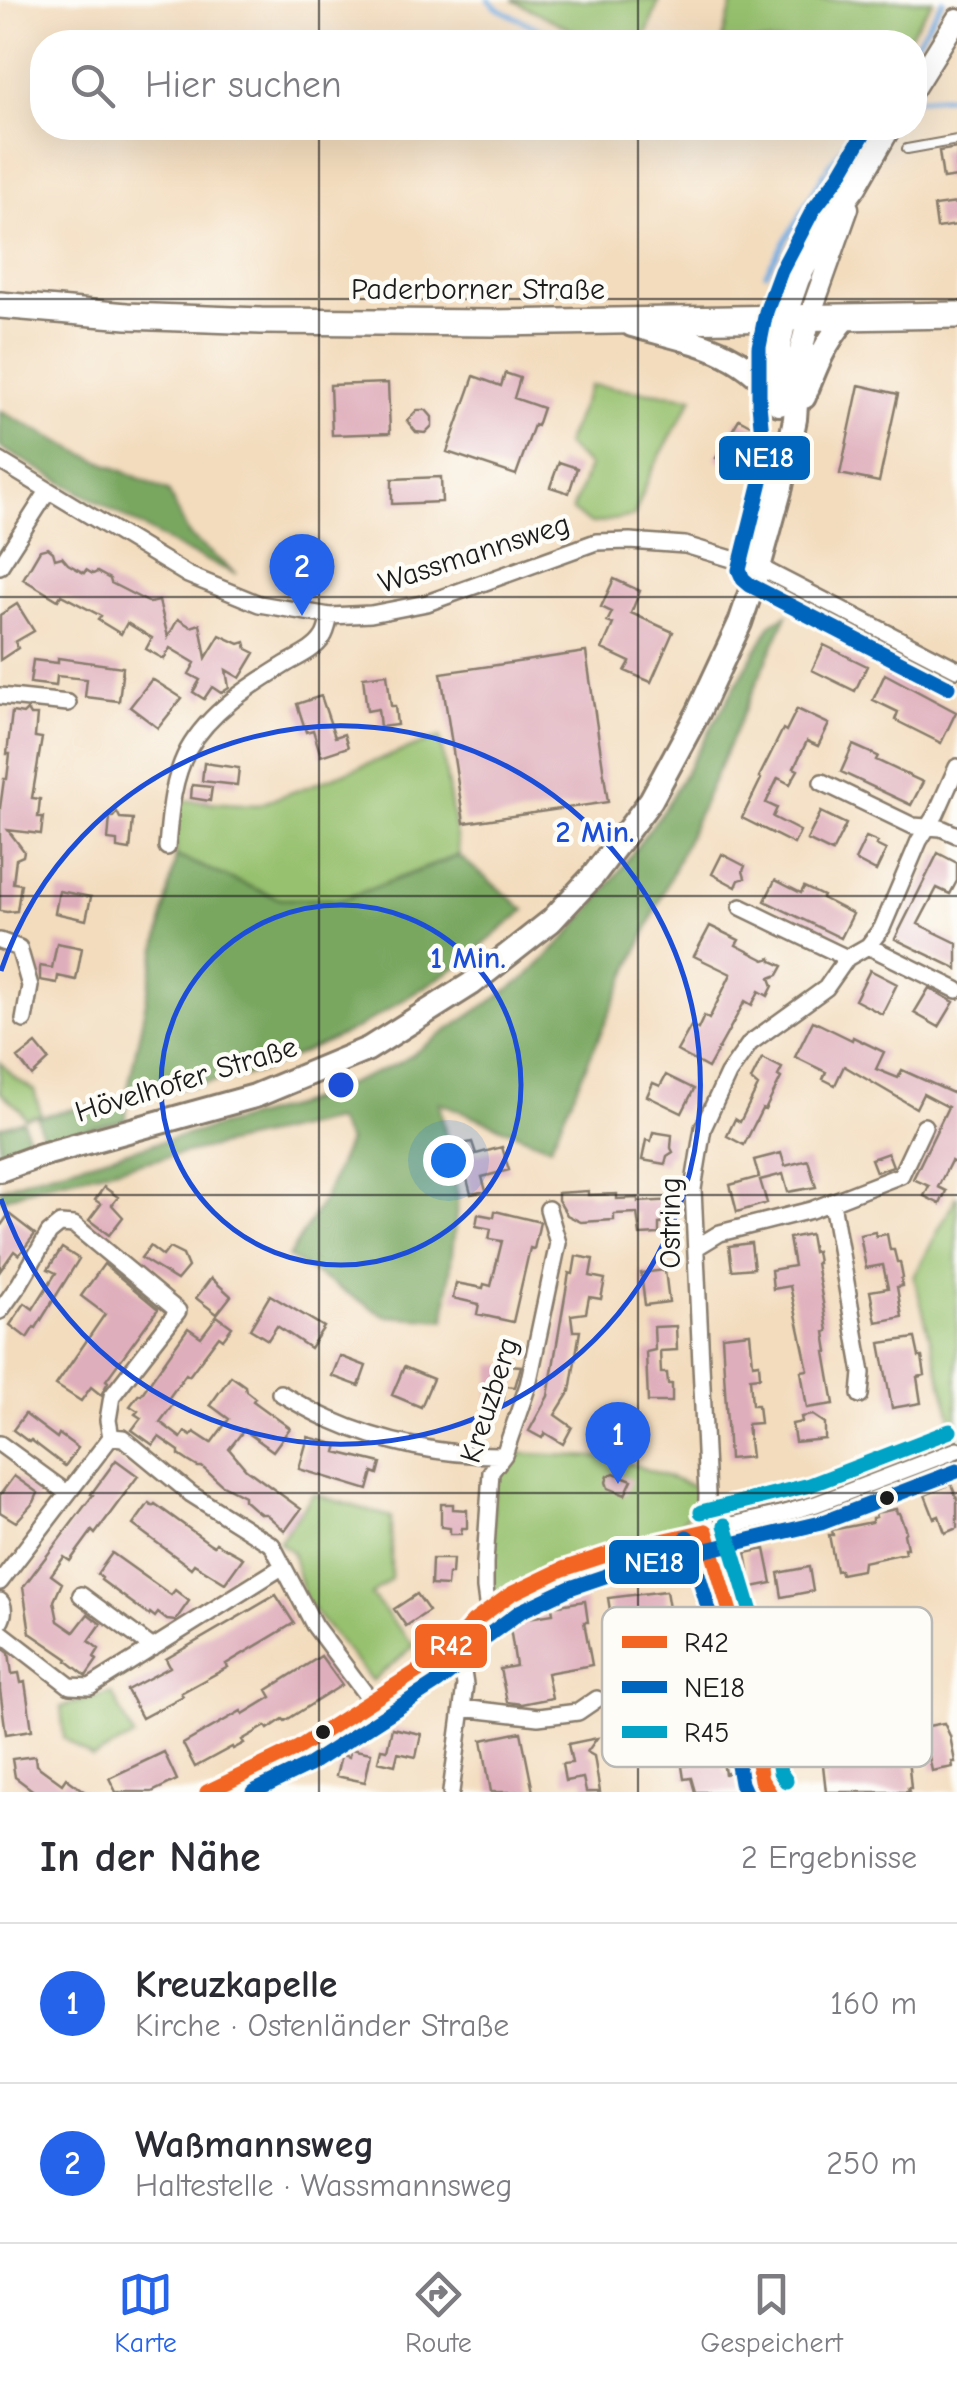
<!DOCTYPE html>
<html lang="de">
<head>
<meta charset="utf-8">
<style>
  :root { --surface:#fff; --page:#f7f7f7; --text:#2b2b33; --muted:#7c7c81; --line:#e1e1e2; --accent:#2563eb }
  body { margin:0; font-family:"Comic Neue",sans-serif; background:var(--page); color:var(--text) }
  .you { position:absolute; left:448px; top:1160px; width:35px; height:35px; margin:-25px; border:8px solid #fff; border-radius:50%; background:#1a73e8; box-shadow:0 0 0 15px #1a73e833 }
  .badge { display:grid; place-items:center; width:65px; height:65px; border-radius:50%; background:var(--accent); color:#fff; font-size:32px; font-weight:700 }
  .pin { position:absolute; translate:-50% -82px; filter:drop-shadow(0 2px 5px #0008) }
  .pin::after { content:''; position:absolute; top:52px; width:35px; height:30px; background:inherit; clip-path:polygon(0 0,100% 0,50% 100%) }
  .list { margin:0; padding:0; list-style:none }
  h2 { display:flex; justify-content:space-between; align-items:center; height:130px; margin:0; padding:0 40px; font-size:42px }
  h2 small { font-size:32px; font-weight:400; color:var(--muted) }
  .list li { display:grid; grid-template-columns:65px 1fr auto; gap:30px; align-items:center; box-sizing:border-box; height:160px; padding:0 40px; border-top:2px solid var(--line) }
  .list b { display:block; font-size:38px; white-space:nowrap }
  .list p { margin:0; font-size:32px; white-space:nowrap; color:var(--muted) }
  .list em { font-size:32px; font-style:normal; color:var(--muted) }
  .icon { flex:none; width:55px; height:55px; fill:none; stroke:currentColor; stroke-width:2; stroke-linecap:round; stroke-linejoin:round }
  .map { position:relative; flex:none; width:957px; height:1792px; overflow:hidden }
  .search { position:absolute; background:var(--surface); box-shadow:0 10px 40px #0002; left:30px; right:30px; top:30px; height:110px; display:flex; align-items:center; gap:25px; box-sizing:border-box; padding:0 35px; border-radius:40px; color:var(--muted); font-size:38px }
  .sheet { height:450px; background:var(--surface) }
  nav { display:flex; justify-content:space-around; align-items:center; box-sizing:border-box; height:140px; border-top:2px solid var(--line); background:var(--surface); font-size:28px; color:var(--muted) }
  nav a { display:grid; justify-items:center; gap:5px }
  nav .on { color:var(--accent) }
  .map>svg:first-child { display:block }
</style>
</head>
<body>
<div class="map">
<svg width="957" height="1792" viewBox="0 0 957 1792">
  <rect width="100%" height="100%" fill="#fdfcf7"/>
  <filter id="ink" filterUnits="userSpaceOnUse"><feTurbulence type="fractalNoise" baseFrequency=".01" numOctaves="2"/><feDisplacementMap in="SourceGraphic" scale="20" xChannelSelector="R" yChannelSelector="G"/><feConvolveMatrix kernelMatrix="1 2 1 2 8 2 1 2 1" color-interpolation-filters="sRGB"/></filter>
  <filter id="wash" filterUnits="userSpaceOnUse"><feTurbulence type="fractalNoise" baseFrequency=".0048" numOctaves="4" result="noise"/><feDisplacementMap in="SourceGraphic" scale="40" xChannelSelector="R" yChannelSelector="G"/><feGaussianBlur stdDeviation="2.25" result="paint"/><feColorMatrix in="noise" values="0 0 0 0 0 0 0 0 0 0 0 0 0 0 0 0 0 1.4 0 .05"/><feComposite in="paint" operator="in"/></filter>
  <g filter="url(#wash)">
    <rect width="100%" height="100%" fill="#f3dcbd"/>
    <path fill="#97c16e" stroke="#5a6e45" stroke-width="2.5" d="M512 0H659L644 42H596Z
      M734 0H933L905 42H721Z
      M590 385 693 397 651 472 634 516 591 524 572 511 589 466 565 445Z
      M440 737 459 855 344 899H279L176 856V800L258 805Z
      M0 1062 15 1078 34 1090 41 1114 25 1118 20 1109 0 1092Z
      M957 1195V1440L953 1442 950 1414 914 1277Z
      M510 1453 616 1458 703 1490 692 1510 677 1527 575 1557 492 1595 493 1488Z
      M313 1494 391 1517V1579L371 1595 414 1646 372 1681 305 1600 292 1552 279 1542Z
      M112 1693 134 1737 92 1758 64 1738 61 1707Z"/>
    <path fill="#79a761" stroke="#4a623e" stroke-width="2.5" d="M0 411 84 454 168 491 189 535 236 574 185 551 0 447Z
      M787 615 550 1147 439 1102 458 1196 445 1320 385 1316 288 1257 324 1199 348 1141 335 1120 41 1185 0 1200V1189L36 1176 303 1103 401 1062 527 977 566 938 604 892 664 809 772 623Z
      M176 856 280 899H344L459 856 525 910 458 966 358 1028 257 1073 127 1098 126 1120 43 1140 37 1117 126 1098Z
      M23 1120 30 1145 0 1155V1127Z"/>
    <g fill="none" stroke-linecap="round" stroke-linejoin="round">
      <path stroke="#71ace1" stroke-width="5" d="M489 0 497 8 565 42
        M914 46 943 0
        M914 99 957 96
        M828 167 855 128
        M766 273 825 172"/>
    </g>
    <g id="blocks">
      <path fill="#dfaebc" d="M957 148V177L943 179 939 151Z
        M957 203V225L937 228 934 206Z
        M505 373 520 378 514 398 543 408 537 426 534 425 516 475 447 452 474 376 501 386Z
        M388 383 390 433 332 435 330 385Z
        M859 385 898 394 879 482 840 474Z
        M417 410H426L432 417V426L425 433 416 432 407 421Z
        M739 419 759 430 736 469 716 458Z
        M559 462 577 468 569 493 550 487Z
        M441 477 442 502 392 504V479Z
        M48 548 53 552 55 559 62 557 68 564 84 573 86 570 93 574 97 572 110 579 111 583 150 603 159 601 168 637 178 619 191 627 200 624 206 658 220 635 239 644 245 642 247 649 255 653 240 678 226 670 229 688 221 693 212 687 204 699 193 692 200 680 189 674 195 663 170 648 164 659 146 649 152 638 127 623 121 634 98 620 101 616 61 595 58 600 23 579 40 550Z
        M614 579 640 591 631 613 673 632 651 682 625 671 630 662 602 649 613 624 607 622 612 612 601 607Z
        M17 604 34 631 15 642 18 648 0 660V615Z
        M824 645 867 666 855 691 812 670Z
        M586 652 608 802 464 823 441 673Z
        M58 658 123 667 119 701 85 697 87 679 57 676 56 686 30 683 33 660 58 663Z
        M387 674 391 706H395L397 725 380 727 378 709 367 711 363 677Z
        M885 674 956 712 941 743 895 720 898 712 873 700Z
        M152 679 182 698 158 728 130 707Z
        M321 696 335 737 344 734 348 747 321 756 313 730 306 732 297 704Z
        M797 709 829 724 818 746 807 741 794 768 798 770 790 784 778 778 766 803 777 808 773 817 800 831 794 844 742 818 761 779 759 777 783 729 786 731Z
        M27 710 30 715H37L35 737 42 738 32 798 40 799 38 817H43L41 834 8 830 24 851 23 856 16 859 13 883 21 884 17 911 7 912 0 911V808L4 779H7L10 754H7L12 712 23 714Z
        M853 745 878 756 876 760 923 782 911 805 841 772Z
        M204 763 239 768 237 785 202 781Z
        M192 785 212 787 210 801 191 798Z
        M117 812 120 818 133 819 130 850 117 848V841L108 840 110 817H113Z
        M821 812 846 824 832 852 807 840Z
        M866 837 878 842 876 845 886 850 876 871 855 860Z
        M938 853 957 863V881L950 894 937 888 918 924 957 943V969L895 939Z
        M722 854 745 866 743 871 745 878 739 880 736 887 712 874Z
        M775 880 801 893 804 887 823 896 822 898 853 914 841 938 765 901Z
        M59 891 91 897 86 920 55 913Z
        M710 926 739 940 736 945 765 960 771 958 772 961 783 966 778 975 770 978 773 986 768 996 759 991 752 1005 745 1001 708 1068 677 1051 691 1026 698 1029 704 1016 709 1019 731 974 694 956Z
        M57 943 82 948 76 980 58 976 57 983 40 980V966L52 968Z
        M870 970 897 984 882 1014 855 1000Z
        M929 988 954 1002 939 1027 914 1013Z
        M813 1021 852 1040 853 1037 884 1052 876 1069 898 1078 902 1070 955 1094 957 1090V1164L951 1161 938 1187 946 1191 940 1204 924 1196 929 1186 913 1179 948 1107 923 1094 916 1108 844 1066 835 1085 823 1079 826 1072 795 1057Z
        M36 1044 49 1060 32 1076 18 1058Z
        M762 1058 782 1068 778 1076 781 1078 765 1110 762 1109 744 1145 727 1136 735 1119 740 1122 758 1086 751 1080Z
        M666 1075 694 1089 682 1113 647 1096 653 1083 660 1086Z
        M653 1132 672 1135 671 1148 673 1152 667 1156 665 1164 642 1160 646 1140 651 1141Z
        M472 1142 476 1154 502 1147 509 1170 482 1177 486 1191 471 1194 458 1145Z
        M781 1153 785 1166 808 1160 816 1187 788 1192 783 1174 760 1180 767 1203 737 1212 730 1185 759 1177 754 1160Z
        M888 1153 893 1166 876 1172 871 1159Z
        M104 1187 118 1197 112 1205 123 1217 109 1235 89 1220 101 1204 95 1200Z
        M588 1191V1195L617 1194V1199L638 1198V1202L677 1200V1211L670 1212V1223L659 1224V1234L640 1235 637 1213 614 1214V1220L581 1222 567 1215 558 1200V1193Z
        M495 1211 540 1222 534 1249 530 1248 513 1322 477 1314 479 1304 453 1298 456 1283 483 1288 484 1284 491 1286 502 1241 489 1239 491 1229 476 1226 478 1214 494 1217Z
        M9 1214 35 1234 19 1255 14 1251 0 1271V1227Z
        M875 1232 876 1236 887 1234 890 1250H894L897 1262H900L903 1278 901 1279 902 1286 897 1287 902 1317 876 1322 870 1291 888 1288 883 1265 866 1268 860 1235Z
        M810 1234 813 1252 816 1251 818 1263H816L828 1331 825 1332 828 1352H825L834 1404 807 1408 801 1371 808 1370 790 1286 773 1289 771 1270 794 1266 789 1238Z
        M751 1243 754 1268 732 1270 729 1246Z
        M150 1246 163 1256 169 1248 183 1255 188 1267 177 1280 141 1258Z
        M62 1248 79 1259 36 1328 34 1327 27 1338 10 1325 25 1303 33 1309 56 1273 48 1269Z
        M576 1256 593 1259 590 1276 605 1279 601 1299 589 1297 586 1313 571 1315 573 1331H580L570 1391 555 1415 572 1427 563 1444 545 1433 542 1438 529 1431 548 1396 569 1273 573 1274Z
        M104 1264 158 1309 106 1380 108 1382 101 1395 91 1387 81 1401 56 1385 105 1314 81 1296Z
        M665 1270 669 1302 645 1305 641 1273Z
        M211 1278 231 1296 217 1314 196 1298Z
        M270 1295 324 1327 310 1348 277 1326 268 1340 250 1329Z
        M217 1316 232 1327 223 1339 219 1336 189 1376 186 1374 168 1399 174 1403 160 1422 181 1438 185 1432 191 1436 194 1432 211 1443 229 1419 210 1405 231 1376 245 1386 246 1391 255 1398 253 1401 290 1428 273 1451 244 1430 229 1449 246 1469 301 1509 285 1531 266 1514H261L253 1508 244 1500V1496L221 1484 202 1467H198L188 1461 179 1455V1451L159 1437 153 1445 132 1430 141 1418 135 1414 138 1411 130 1406 139 1394 141 1395 188 1328 201 1337Z
        M676 1326 677 1350 660 1351 661 1373H667L668 1384H672V1402H648L646 1352 655 1350 654 1327Z
        M750 1333 753 1364 759 1363 760 1377 750 1378 752 1405H758L760 1423 747 1424 751 1457 729 1459 722 1336Z
        M915 1338 919 1357H922L925 1375 917 1377 921 1403 892 1408 880 1343Z
        M340 1356 366 1366 359 1386 332 1376Z
        M492 1364 521 1366 515 1387 505 1386 503 1406 488 1404Z
        M404 1367 433 1379 421 1407 392 1395Z
        M25 1414 57 1438 59 1434 78 1448 65 1466 31 1440 29 1442 13 1430Z
        M813 1415 825 1423V1439L795 1442 792 1424 802 1422 801 1417Z
        M308 1437 338 1445 336 1452 381 1463 378 1474 373 1472 368 1490 299 1469Z
        M116 1460 138 1476 95 1534 92 1531 70 1561 64 1557 51 1575 62 1583 54 1601 58 1621 74 1632 88 1614 101 1624 89 1641 99 1649 94 1657 97 1660 86 1676 67 1661 68 1659 30 1633 23 1587 93 1495 91 1494Z
        M614 1473 632 1480 625 1495 608 1488 606 1482 608 1476Z
        M14 1476 38 1493 34 1502 16 1522 0 1512V1495Z
        M951 1484 957 1499V1528L945 1533 939 1516 934 1518 925 1495Z
        M149 1503 153 1506 155 1504 209 1543 214 1546 216 1543 243 1558 225 1583 194 1564 191 1568 133 1525Z
        M441 1504H453V1509L467 1510V1528H462L461 1534H450V1528L441 1527Z
        M896 1509 897 1513H899L906 1531 904 1534 907 1548H904L905 1553 863 1562 862 1570 841 1574 840 1570 836 1571 829 1535H833L832 1530 872 1522V1518L876 1517 875 1513Z
        M765 1549 772 1583 752 1587 746 1553Z
        M112 1553 171 1595 175 1590 189 1601 175 1621 167 1620 158 1613 155 1617 150 1613 149 1615 101 1580 102 1578 97 1574Z
        M432 1559H453L452 1574H448L447 1586 431 1585Z
        M809 1567 813 1591 782 1597 778 1573Z
        M666 1591 674 1637 644 1642 641 1623 613 1628 608 1598Z
        M417 1594 429 1611 406 1626 394 1609Z
        M276 1595 294 1623 226 1664 228 1667 181 1693 183 1696 142 1718 127 1690 170 1667 166 1659Z
        M585 1601 588 1622H584L592 1665 547 1673 552 1698 521 1704 507 1702 500 1669 516 1666 509 1621 553 1614 552 1606Z
        M699 1632 708 1698 714 1730H718L725 1774 733 1771 739 1792H695L691 1778 684 1779 682 1766 695 1764 673 1637Z
        M0 1646 9 1653 12 1674 19 1673 21 1683 25 1682 32 1730 6 1734 0 1690Z
        M321 1656 342 1685 285 1721 283 1719 268 1729 266 1726 242 1740 244 1743 233 1749 232 1747 195 1767 183 1744 241 1711 243 1714 271 1697 267 1690Z
        M944 1723 950 1736 955 1762H952L953 1767 932 1771 923 1727Z
        M392 1728 421 1734 416 1757 398 1753 395 1765 378 1761 381 1749 387 1750Z
        M521 1732 533 1792H491L482 1740Z
        M597 1738 587 1752 594 1756 600 1792H586L583 1778 565 1781 562 1764 572 1763 568 1744Z
        M907 1748 911 1788H908L909 1792H826L823 1765 879 1758V1753Z
        M350 1749 371 1753 365 1782 336 1776 341 1755 349 1757Z
        M164 1752 177 1780 152 1792H116L109 1778Z
        M35 1756 36 1765 62 1784 66 1778 85 1792H35L15 1777 12 1759Z"/>
    </g>
  </g>
  <g filter="url(#ink)">
    <use href="#blocks" fill-opacity="0" stroke="#887c6c" stroke-width="2.5"/>
    <g fill="none" stroke-linecap="round" stroke-linejoin="round">
      <g stroke="#887c6c" stroke-width="12">
        <path id="service" d="M907 149 957 140"/>
      </g>
      <g stroke="#887c6c" stroke-width="20">
        <path id="minor" d="M0 461 188 575 259 604 330 616 371 614 427 603 596 542 630 541 685 545 759 567 957 669
          M0 566 48 491
          M0 696 68 703
          M822 782 913 826 941 828 957 835
          M167 847C170 813 172 780 188 750 209 712 250 686 286 664 298 657 315 650 323 637 327 631 328 623 330 616
          M741 907 847 958
          M0 941 19 948 30 986 24 1020
          M868 946 957 990
          M832 1203 862 1373 860 1395
          M697 1247 720 1233 811 1210 901 1175 924 1126
          M0 1311 20 1283 49 1233 60 1224 74 1225 178 1311 112 1396 108 1420 111 1437 0 1582
          M280 1393C296 1402 312 1412 329 1419 382 1443 446 1456 504 1455
          M111 1437 123 1438 191 1494 272 1545 314 1625 370 1700
          M0 1444 67 1493
          M81 1595 153 1648
          M0 1601C5 1606 4 1616 0 1622
          M488 1611 485 1588V1563L491 1472 504 1455 528 1385 558 1243 548 1209
          M0 1632 70 1686 90 1687 282 1567
          M462 1708 538 1717 578 1712 597 1699
          M207 1792 298 1748 427 1665 454 1643 473 1622 511 1594 563 1569 621 1550 781 1514 816 1504 957 1450
          M451 1792 465 1685 462 1665 454 1643
          M769 1792 761 1780 733 1622 706 1531 707 1495 693 1189 703 1128 728 1074 750 1043 826 988 847 958 868 946 882 928 919 841 936 814 957 767"/>
      </g>
      <g stroke="#887c6c" stroke-width="25">
        <path id="tertiary" d="M914 88 957 19
          M809 318 848 208
          M785 319 799 279 831 220 856 187 890 128"/>
      </g>
      <g stroke="#887c6c" stroke-width="28">
        <path id="secondary" d="M632 325C690 342 744 347 779 402
          M804 397C816 366 824 344 846 318
          M779 404V347L785 319
          M0 1170 41 1155 255 1096 368 1049 471 984 551 921 593 876 651 800 698 713 740 623 759 567 781 487 795 419 799 359 809 318"/>
      </g>
      <g stroke="#887c6c" stroke-width="30">
        <path id="primary" d="M0 305 127 316 261 321 492 323 957 315"/>
      </g>
      <use href="#service" stroke="#fff" stroke-width="8"/>
      <use href="#minor" stroke="#fff" stroke-width="15"/>
      <use href="#tertiary" stroke="#fff" stroke-width="20"/>
      <use href="#secondary" stroke="#fff" stroke-width="22"/>
      <use href="#primary" stroke="#fff" stroke-width="25"/>
      <g stroke="#fdfcf7" stroke-width="22">
        <path id="bus-1" d="M706 1531 733 1622 761 1780 769 1792
          M207 1792 298 1748 427 1665 454 1643 473 1622 511 1594 563 1569 621 1550 706 1531"/>
      </g>
      <g stroke="#fdfcf7" stroke-width="22">
        <path id="bus-2" d="M867 128 839 176 813 210 781 271 766 312 759 347V404L765 465 739 570 743 579 750 585 948 687
          M687 1537 714 1627 741 1783 745 1792
          M253 1792 309 1765 438 1682 468 1658 486 1637 521 1611 570 1588 626 1569 821 1523 957 1471"/>
      </g>
      <g stroke="#fdfcf7" stroke-width="22">
        <path id="bus-3" d="M701 1512 810 1485 950 1431
          M725 1525 753 1619 780 1772 786 1781"/>
      </g>
      <use href="#bus-1" stroke="#f26522" stroke-width="15"/>
      <use href="#bus-2" stroke="#0065bd" stroke-width="15"/>
      <use href="#bus-3" stroke="#01a2c5" stroke-width="15"/>
    </g>
  </g>
  <path fill="none" stroke="#1c1c1c" stroke-width="2.5" stroke-opacity="0.55" d="M319 0V42M638 0V42M319 128V1792M638 128V1792M0 299H957M0 597H957M0 896H957M0 1195H957M0 1493H957"/>
  <g fill="none" stroke="#1d4ed8" stroke-width="5">
    <circle cx="341" cy="1085" r="180"/>
    <path d="M1 971A359 359 0 1 1 1 1199"/>
  </g>
  <g fill="#1c1c1c" stroke="#fdfcf7" stroke-width="4">
    <circle cx="887" cy="1498" r="9"/>
    <circle cx="323" cy="1732" r="9"/>
  </g>
  <g text-anchor="middle" stroke-width="9" stroke-linejoin="round" paint-order="stroke">
    <g font-size="30" fill="#1c1c1c" stroke="#fdfcf7">
      <text x="478" y="299">Paderborner Straße</text>
      <text transform="translate(474 553) rotate(-18)" y="10">Wassmannsweg</text>
      <text transform="translate(186 1079) rotate(-17)" y="10">Hövelhofer Straße</text>
      <text transform="translate(670 1223) rotate(-90)" y="10">Ostring</text>
      <text transform="translate(489 1400) rotate(-72)" y="10">Kreuzberg</text>
    </g>
  </g>
  <rect x="602" y="1607" width="330" height="160" rx="15" fill="#fdfcf7" stroke="#bab9b5" stroke-width="2.5"/>
  <rect x="622" y="1636" width="45" height="12" fill="#f26522"/>
  <rect x="622" y="1681" width="45" height="12" fill="#0065bd"/>
  <rect x="622" y="1726" width="45" height="12" fill="#01a2c5"/>
  <g font-size="28" fill="#1c1c1c">
    <text x="684" y="1652">R42</text>
    <text x="684" y="1697">NE18</text>
    <text x="684" y="1742">R45</text>
  </g>
  <circle cx="341" cy="1085" r="15" fill="#1d4ed8" stroke="#fdfcf7" stroke-width="5"/>
  <g font-size="30" text-anchor="middle" font-weight="bold" fill="#1d4ed8" stroke="#fdfcf7" stroke-width="9" stroke-linejoin="round" paint-order="stroke">
    <text x="595" y="842">2 Min.</text>
    <text x="468" y="968">1 Min.</text>
  </g>
  <g stroke="#fdfcf7" stroke-width="4">
    <rect x="717" y="434" width="95" height="48" rx="10" fill="#0065bd"/>
    <rect x="607" y="1538" width="94" height="48" rx="10" fill="#0065bd"/>
    <rect x="413" y="1622" width="76" height="48" rx="10" fill="#f26522"/>
  </g>
  <g font-size="28" text-anchor="middle" font-weight="bold" fill="#fff">
    <text x="764" y="467">NE18</text>
    <text x="654" y="1572">NE18</text>
    <text x="451" y="1655">R42</text>
  </g>
</svg>
<div class="you"></div>
<div class="pin badge" style="left:618px;top:1484px">1</div>
<div class="pin badge" style="left:302px;top:616px">2</div>
<div class="search"><svg class="icon" aria-label="search" viewBox="0 0 24 24"><circle cx="10" cy="10" r="6"/><path d="M15 15l6 6"/></svg>Hier suchen</div>
</div>
<section class="sheet">
<h2>In der Nähe<small>2 Ergebnisse</small></h2>
<ul class="list">
<li><span class="badge">1</span><div><b>Kreuzkapelle</b><p>Kirche · Ostenländer Straße</p></div><em>160 m</em></li>
<li><span class="badge">2</span><div><b>Waßmannsweg</b><p>Haltestelle · Wassmannsweg</p></div><em>250 m</em></li>
</ul>
</section>
<nav>
<a class="on"><svg class="icon" aria-label="map" viewBox="0 0 24 24"><path d="M3 6l6-2 6 2 6-2v14l-6 2-6-2-6 2zM9 4v14M15 6v14"/></svg>Karte</a>
<a><svg class="icon" aria-label="directions" viewBox="0 0 24 24"><path d="M12 3l9 9-9 9-9-9zM9 14v-3h6M13 9l2 2-2 2"/></svg>Route</a>
<a><svg class="icon" aria-label="saved" viewBox="0 0 24 24"><path d="M7 4h10v16l-5-4-5 4z"/></svg>Gespeichert</a>
</nav>
</body>
</html>
